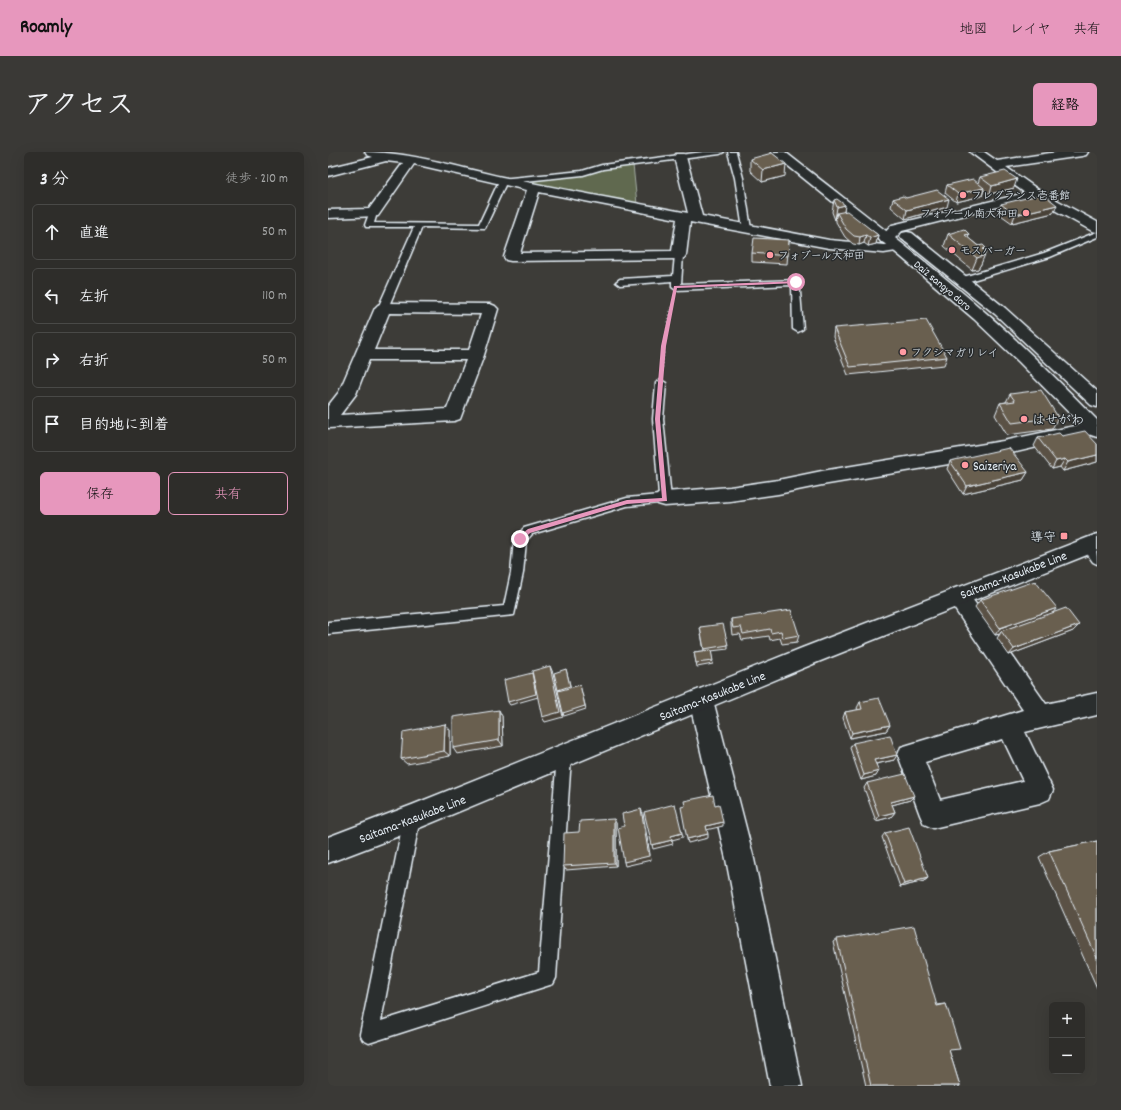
<!DOCTYPE html>
<html lang="ja">
<head>
<meta charset="utf-8">
<style>
  :root { --surface:#2e2d2a; --page:#3a3936; --text:#f1f3f6; --muted:#a7a8a8; --line:#494947; --accent:#e797bd }
  body { margin:0; font-family:Dekko,"Klee One",sans-serif; background:var(--page); color:var(--text) }
  .controls { position:absolute; right:12px; bottom:12px; display:grid; overflow:hidden; border-radius:6px; box-shadow:0 4px 16px #0002 }
  .controls button { width:36px; height:36px; display:grid; place-items:center; padding:0; border:0; border-bottom:1px solid var(--line); background:var(--surface); color:var(--text); font:20px sans-serif }
  .stop { position:absolute; width:12px; height:12px; margin:-9px; border:3px solid #e797bd; border-radius:50%; background:#fff }
  .stop.end { background:#e797bd; border-color:#fff; box-shadow:0 1px 4px #0008 }
  .list { margin:0; padding:0; list-style:none }
  h2 { display:flex; justify-content:space-between; align-items:center; height:52px; margin:0; padding:0 16px; font-size:17px }
  h2 small { font-size:13px; font-weight:400; color:var(--muted) }
  .list li { display:grid; grid-template-columns:26px 1fr auto; gap:12px; align-items:center; box-sizing:border-box; height:56px; margin:0 8px 8px; padding:0 8px; border:1px solid var(--line); border-radius:6px }
  .list b { display:block; font-size:15px; white-space:nowrap }
  .list em { font-size:13px; font-style:normal; color:var(--muted) }
  .actions { display:flex; gap:8px; padding:12px 16px }
  .actions a { flex:1; padding:9px 0; border:1px solid var(--accent); border-radius:6px; text-align:center; font-size:14px; color:var(--accent) }
  .actions .main { background:var(--accent); color:#111 }
  .icon { flex:none; width:22px; height:22px; fill:none; stroke:currentColor; stroke-width:2; stroke-linecap:round; stroke-linejoin:round }
  .map { position:relative; flex:none; width:769px; height:934px; overflow:hidden; border-radius:6px }
  header { display:flex; align-items:center; gap:24px; box-sizing:border-box; height:56px; padding:0 20px; background:var(--accent); color:#111 }
  header strong { font-size:19px }
  nav { display:flex; gap:22px; margin-inline-start:auto; font-size:14px }
  .intro { display:flex; align-items:center; justify-content:space-between; box-sizing:border-box; height:96px; padding:0 24px }
  h1 { margin:0; font-size:28px }
  .button { padding:10px 18px; border-radius:6px; background:var(--accent); color:#111; font-size:14px; font-weight:700 }
  main { display:flex; gap:24px; padding:0 24px }
  aside { flex:1; background:var(--surface); border-radius:6px; box-shadow:0 4px 16px #0002 }
  .map>svg:first-child { display:block }
</style>
</head>
<body>
<header>
<strong>Roamly</strong>
<nav><a>地図</a><a>レイヤ</a><a>共有</a></nav>
</header>
<div class="intro"><h1>アクセス</h1><a class="button">経路</a></div>
<main>
<aside>
<h2>3 分<small>徒歩 · 210 m</small></h2>
<ul class="list">
<li><svg class="icon" aria-label="ahead" viewBox="0 0 24 24"><path d="M12 20V5M6 11l6-6 6 6"/></svg><div><b>直進</b></div><em>50 m</em></li>
<li><svg class="icon" aria-label="left" viewBox="0 0 24 24"><path d="M17 20v-9H6M10 6l-5 5 5 5"/></svg><div><b>左折</b></div><em>110 m</em></li>
<li><svg class="icon" aria-label="right" viewBox="0 0 24 24"><path d="M7 20v-9h11M14 6l5 5-5 5"/></svg><div><b>右折</b></div><em>50 m</em></li>
<li><svg class="icon" aria-label="arrive" viewBox="0 0 24 24"><path d="M6 21V4h12l-3 4 3 4H6"/></svg><div><b>目的地に到着</b></div></li>
</ul>
<div class="actions"><a class="main">保存</a><a>共有</a></div>
</aside>
<div class="map">
<svg width="769" height="934" viewBox="0 0 769 934">
  <rect width="100%" height="100%" fill="#3d3c38"/>
  <filter id="ink" filterUnits="userSpaceOnUse"><feTurbulence type="fractalNoise" baseFrequency=".025" numOctaves="2"/><feDisplacementMap in="SourceGraphic" scale="8" xChannelSelector="R" yChannelSelector="G"/><feConvolveMatrix kernelMatrix="1 2 1 2 8 2 1 2 1" color-interpolation-filters="sRGB"/></filter>
  <g filter="url(#ink)">
    <path fill="#60694f" stroke="#a4ada4" d="M305 13 309 52 202 32 204 29 255 22 267 18Z"/>
    <g fill="none" stroke-linecap="round" stroke-linejoin="round">
      <g stroke="#e8f1f8" stroke-width="3">
        <path id="service" d="M375 0H396L392 2 275 17 255 23 178 31 157 76 94 75 60 156 55 159 50 156 86 75H38L37 73 42 59H48L49 61 46 71 151 72 172 27 254 19 274 13Z
          M400 0H408L415 26 423 77 422 79H419L415 77 407 26Z
          M769 80V85L722 105 638 130H632L631 128 632 126 716 101Z
          M351 100 355 103 353 132 471 128 475 177 470 180 465 177 464 133 348 138 344 135V129L292 133 288 130 292 127 345 124 347 103Z
          M333 228 338 231 335 267 343 347 341 350 299 354 204 382 198 389 195 421 186 463 0 482V470L176 454 183 421 186 387 196 376 299 346 331 343 325 267 328 231Z
          M759 388C769 392 769 402 769 412L765 410 753 393 755 390Z
          M236 598 241 600 243 605 228 826 225 832 41 891 35 888 32 882 76 666 79 661 84 658 89 661 92 666 53 869 211 820 229 605 231 600Z"/>
      </g>
      <g stroke="#e8f1f8" stroke-width="3">
        <path id="minor" d="M37 0C83 0 129 15 174 25 236 38 298 49 360 61L346 5 348 2H356L358 5 374 64 501 88 556 93 569 91 574 92 576 95 574 98 556 101 501 96 362 70 358 103 356 106 351 107 183 109 178 108 176 105 199 38 86 12 50 64 0 66V58L41 57 75 11 58 9 0 24V16L45 5 39 3ZM211 40 349 67 344 99 192 101Z
          M642 0H656L669 9 729 0H760L758 3 754 4 678 15 712 39 769 70V80L764 79 705 46 574 79C567 86 563 92 553 90L551 87 564 73 697 41Z
          M55 151 162 152 167 154 170 157 156 203 132 267 126 269 0 276V254L11 240 47 156 50 153ZM61 161 153 162 141 198H46ZM41 208H138L119 257 12 263 28 242Z
          M766 270 769 271V281L675 303 494 333 450 342 402 349 337 354 330 352 327 347 330 342 337 340 402 335 450 328 494 319 675 289Z
          M630 435 638 438 718 552 769 541V563L697 580 725 638 721 647 712 651 605 676 596 672 592 663 570 603 573 595 695 558 622 450 619 444 622 438ZM675 587 695 629 612 648 597 610Z
          M373 537 381 540 385 548 426 707 474 934H442L398 707 361 548 365 540Z"/>
      </g>
      <g stroke="#e8f1f8" stroke-width="3">
        <path id="primary" d="M443 0H457C524 53 593 104 658 161 697 195 733 231 769 268V285L763 283 691 210 646 167 572 104Z
          M579 80 584 81 677 156 769 239V255L763 253 667 162 574 87 572 84 574 81Z
          M769 382V399L490 510 84 679 0 711V685L84 653 474 496Z"/>
      </g>
      <path stroke="#e8f1f8" stroke-width="1.5" stroke-dasharray="0.5 2" stroke-linecap="butt" d="M343 158 345 149"/>
      <path stroke="#e8f1f8" stroke-width="2" stroke-dasharray="1 2.5" stroke-linecap="butt" d="M334 219 336 194 343 157"/>
      <use href="#service" fill="#2a2d2e" fill-rule="evenodd"/>
      <use href="#minor" fill="#2a2d2e" fill-rule="evenodd"/>
      <use href="#primary" fill="#2a2d2e" fill-rule="evenodd"/>
    </g>
    <path fill="#5a5145" stroke="#e8f1f8" d="M422 7 457 24 434 30 422 19Z
      M652 25 686 36 662 42 656 38 654 44 628 50 617 41 619 33 650 31Z
      M578 46 619 55 577 67 563 55 565 47Z
      M506 48 517 53 516 59 550 83 548 92 540 94 536 91 531 93 525 92 517 85 508 70V67L507 68 504 60Z
      M673 52 725 61 684 71 670 61Z
      M620 82H641L640 86 657 99 653 112 650 117 644 118 616 94Z
      M461 88 459 112 424 110V101Z
      M506 176 619 205 616 213 520 223 505 185Z
      M682 242 730 265 724 277 679 283 667 263 672 251 678 250Z
      M734 284 769 292V310L735 319 732 315 724 317 706 294 710 286Z
      M622 309 700 320 695 328 635 342 619 317Z
      M652 448 725 460 745 479 681 503 669 486 672 482 667 483 647 455Z
      M403 467 471 483 469 490 454 492 452 486 442 488 441 484 414 488 412 482 404 483 403 474Z
      M372 475 400 493V497L383 499 385 512 369 515 366 500 376 499Z
      M532 550 562 573 558 579 522 586 515 566 517 560 530 558 529 556Z
      M174 564 175 594 129 602 125 596Z
      M122 578V604L79 612 73 607Z
      M525 591 566 608 548 612V624L533 628 522 596Z
      M539 631 582 648 564 653 567 660 563 665 548 669 536 636Z
      M288 671V714L238 718 235 714 251 680Z
      M557 681 600 726 596 729 572 735 554 685Z
      M769 689V836L711 705 721 699Z
      M509 787 609 853 618 852 621 898 632 934H538L505 790Z"/>
    <path fill="#4a4238" stroke="#e8f1f8" d="M458 12 457 24 434 30 435 18Z
      M689 27 686 36 662 42 664 34Z
      M656 36 654 44 628 50 630 42Z
      M621 47 619 55 577 67 579 58Z
      M517 53 515 66 509 61 507 68 509 55Z
      M729 53 725 61 684 71 687 63Z
      M641 82 638 94 637 83Z
      M538 83 536 91 531 93 532 85Z
      M550 83 548 92 540 94 542 86Z
      M658 96 656 102 658 100 653 112 650 117 644 118 649 106 655 97Z
      M769 303V310L735 319 740 310Z
      M737 307 732 315 724 317 728 309Z
      M700 320 695 328 635 342 639 334Z
      M729 456 723 463 673 479 672 482 667 483 672 476Z
      M751 473 745 479 681 503 686 497Z
      M222 514 225 521 235 565 217 570 214 565Z
      M238 517 243 537 231 541 230 538Z
      M204 521 206 524 210 545 182 553 180 550Z
      M252 533 258 557 236 564 235 561Z
      M171 558 174 564 175 594 171 588Z
      M117 572 122 578V604L116 599Z
      M562 573 558 579 522 586 524 581Z
      M569 603 566 608 543 613 546 608Z
      M551 619 548 624 533 628 536 623Z
      M586 644 582 648 560 654 563 650Z
      M313 657 315 662 323 708 297 714 296 710Z
      M567 660 563 665 548 669 551 664Z
      M286 667 288 671V714L286 711Z
      M395 670V674L378 678V674Z
      M354 681 355 685 344 688 343 684Z
      M380 682V686L360 691 359 687Z
      M344 688 345 692 325 697 324 693Z
      M600 726 596 729 572 735 576 732Z"/>
    <path fill="#695e50" stroke="#e8f1f8" d="M444 1 458 12 435 18 422 7Z
      M677 19 689 27 664 34 652 25Z
      M645 27 656 36 630 42 619 33Z
      M609 38 621 47 579 58 565 47 575 44 578 46Z
      M715 42 729 53 687 63 673 52Z
      M509 47 517 53 509 55 506 48Z
      M519 59 550 83 542 86 538 83 532 85 526 84 518 77 509 61Z
      M636 77 641 82 637 83 650 94 655 93 658 96 655 97 658 100 655 104 649 106 620 82Z
      M426 86 461 88 460 104 424 101Z
      M598 168 619 205 522 215 506 176Z
      M713 238 730 265 684 271 672 251 687 249 682 242Z
      M757 279 769 292V303L740 310 737 307 728 309 710 286 731 281 734 284Z
      M681 296 700 320 639 334 622 309Z
      M707 429 729 456 672 476 652 448Z
      M738 456 751 473 686 497 673 479Z
      M463 458 471 483 455 486 453 479 443 481 442 477 415 482 413 475 405 476 403 467Z
      M395 472 400 493 376 497 372 475Z
      M383 498 385 509 368 511 366 500Z
      M222 514 232 560 214 565 204 519Z
      M238 517 242 534 230 538 226 521Z
      M204 521 208 542 180 550 176 528Z
      M252 533 257 554 235 561 230 539Z
      M551 546 562 573 524 581 517 560 534 557 532 550Z
      M171 558V588L125 596V565Z
      M117 572 116 599 73 607 75 580Z
      M562 583 569 603 546 608 551 619 536 623 525 591Z
      M577 622 586 644 563 650 567 660 551 664 539 631Z
      M385 643 387 653 391 652 395 670 378 674 380 682 359 687 353 655 357 654 356 649Z
      M347 652 354 681 343 684 344 688 324 693 316 660Z
      M313 657 321 704 296 710 290 676 296 674 294 662Z
      M286 667V711L235 714 236 681 251 680 252 669Z
      M581 675 600 726 576 732 557 681Z
      M769 689V806L721 699Z
      M586 774 609 854 618 852 632 897 621 898 632 934H543L509 787Z"/>
  </g>
  <path fill="#e797bd" d="M468 129 470 131 349 136 338 194 332 267 339 349 299 352 202 381 194 389H190V385L200 377 299 348 334 346 327 267 333 194 346 134Z"/>
  <g fill="#ff9aa2" stroke="#2a2d2e" stroke-width="1.5">
    <circle cx="635" cy="43" r="4"/>
    <circle cx="698" cy="61" r="4"/>
    <circle cx="624" cy="98" r="4"/>
    <circle cx="442" cy="103" r="4"/>
    <circle cx="575" cy="200" r="4"/>
    <circle cx="696" cy="267" r="4"/>
    <circle cx="637" cy="313" r="4"/>
    <rect x="732" y="380" width="8" height="8" rx="2"/>
  </g>
  <g text-anchor="middle" stroke-width="3" stroke-linejoin="round" paint-order="stroke">
    <g font-size="11" fill="#e8f1f8" stroke="#2a2d2e" text-anchor="start">
      <text x="643" y="47">フレグランス壱番館</text>
      <text x="690" y="65" text-anchor="end">フォブール南大和田</text>
      <text x="632" y="102">モスバーガー</text>
      <text x="450" y="107">フォブール大和田</text>
      <text x="583" y="204">フクシマガリレイ</text>
    </g>
    <g font-size="11" fill="#e8f1f8" stroke="#2a2d2e">
      <text transform="translate(615 133) rotate(40)" y="4">Dai2 sangyo doro</text>
    </g>
    <g font-size="13" fill="#e8f1f8" stroke="#2a2d2e" text-anchor="start">
      <text x="704" y="272">はせがわ</text>
      <text x="645" y="318">Saizeriya</text>
      <text x="728" y="389" text-anchor="end">導守</text>
    </g>
    <g font-size="13" fill="#e8f1f8" stroke="#2a2d2e">
      <text transform="translate(685 422) rotate(-21)" y="5">Saitama-Kasukabe Line</text>
      <text transform="translate(384 543) rotate(-22)" y="5">Saitama-Kasukabe Line</text>
      <text transform="translate(84 666) rotate(-21)" y="5">Saitama-Kasukabe Line</text>
    </g>
  </g>
</svg>
<div class="controls">
<button>+</button>
<button>−</button>
</div>
<div class="stop" style="left:468px;top:130px"></div>
<div class="stop end" style="left:192px;top:387px"></div>
</div>
</main>
</body>
</html>
